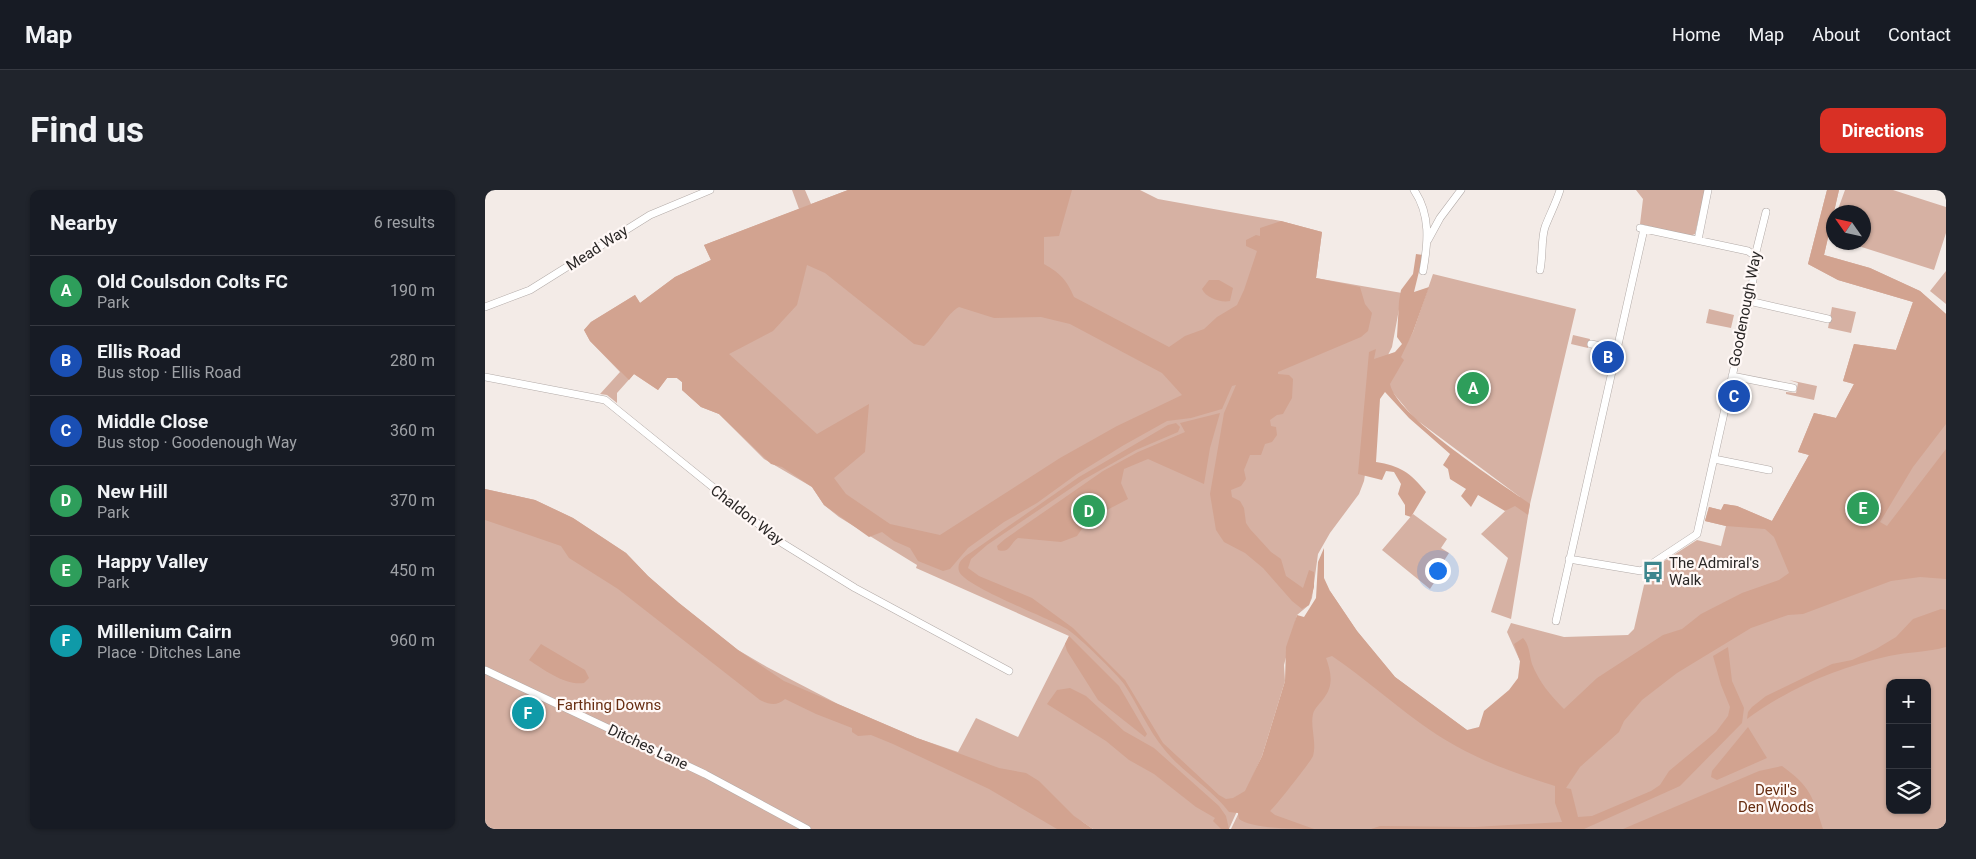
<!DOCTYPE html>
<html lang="en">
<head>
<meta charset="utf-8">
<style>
  :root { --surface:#171b24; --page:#20242c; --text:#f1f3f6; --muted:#9ea1a6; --line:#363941; --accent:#d93025 }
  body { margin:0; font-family:Roboto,sans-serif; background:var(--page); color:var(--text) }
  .controls { position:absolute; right:15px; bottom:15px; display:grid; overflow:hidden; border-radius:10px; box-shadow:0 1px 4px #0004 }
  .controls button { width:45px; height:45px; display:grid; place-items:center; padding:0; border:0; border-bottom:1px solid var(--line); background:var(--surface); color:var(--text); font:25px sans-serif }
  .compass { position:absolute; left:1341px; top:15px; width:45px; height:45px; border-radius:50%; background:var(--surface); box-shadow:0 1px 4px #0004; rotate:304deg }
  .you { position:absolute; left:952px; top:380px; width:18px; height:18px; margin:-12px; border:4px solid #fff; border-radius:50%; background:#1a73e8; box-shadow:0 0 0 8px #1a73e833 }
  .badge { display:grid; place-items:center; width:32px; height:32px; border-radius:50%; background:var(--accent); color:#fff; font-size:16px; font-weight:700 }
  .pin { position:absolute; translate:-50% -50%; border:2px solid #fff; box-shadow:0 1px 5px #0006 }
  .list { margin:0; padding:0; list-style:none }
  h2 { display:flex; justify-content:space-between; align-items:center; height:65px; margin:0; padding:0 20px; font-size:21px }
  h2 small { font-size:16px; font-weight:400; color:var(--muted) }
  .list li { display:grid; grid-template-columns:32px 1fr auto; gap:15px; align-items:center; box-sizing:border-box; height:70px; padding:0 20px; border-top:1px solid var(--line) }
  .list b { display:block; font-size:19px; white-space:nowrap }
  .list p { margin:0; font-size:16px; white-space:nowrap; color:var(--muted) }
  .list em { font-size:16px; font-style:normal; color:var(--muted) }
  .icon { flex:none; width:28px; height:28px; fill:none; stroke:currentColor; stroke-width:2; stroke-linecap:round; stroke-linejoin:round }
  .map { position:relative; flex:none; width:1461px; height:639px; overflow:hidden; border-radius:10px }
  header { display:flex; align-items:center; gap:30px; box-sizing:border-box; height:70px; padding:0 25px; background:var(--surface); border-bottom:1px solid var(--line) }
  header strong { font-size:24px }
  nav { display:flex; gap:28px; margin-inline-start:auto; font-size:18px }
  .intro { display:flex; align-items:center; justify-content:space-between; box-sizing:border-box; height:120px; padding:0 30px }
  h1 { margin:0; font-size:35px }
  .button { padding:12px 22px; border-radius:10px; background:var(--accent); color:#fff; font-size:18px; font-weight:700 }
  main { display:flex; gap:30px; padding:0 30px }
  aside { flex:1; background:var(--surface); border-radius:10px; box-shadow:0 1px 4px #0004 }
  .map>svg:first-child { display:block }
</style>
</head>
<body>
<header>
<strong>Map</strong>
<nav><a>Home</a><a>Map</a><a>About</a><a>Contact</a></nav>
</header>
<div class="intro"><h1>Find us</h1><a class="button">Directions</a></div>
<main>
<aside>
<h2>Nearby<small>6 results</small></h2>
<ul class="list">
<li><span class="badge" style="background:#2e9e5b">A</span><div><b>Old Coulsdon Colts FC</b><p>Park</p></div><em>190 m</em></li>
<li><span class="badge" style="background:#1a4fb4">B</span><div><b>Ellis Road</b><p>Bus stop · Ellis Road</p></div><em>280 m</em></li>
<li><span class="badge" style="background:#1a4fb4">C</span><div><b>Middle Close</b><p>Bus stop · Goodenough Way</p></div><em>360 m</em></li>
<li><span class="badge" style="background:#2e9e5b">D</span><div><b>New Hill</b><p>Park</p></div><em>370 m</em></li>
<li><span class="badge" style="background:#2e9e5b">E</span><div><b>Happy Valley</b><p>Park</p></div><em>450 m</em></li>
<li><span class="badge" style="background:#0f9aa8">F</span><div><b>Millenium Cairn</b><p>Place · Ditches Lane</p></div><em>960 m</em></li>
</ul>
</aside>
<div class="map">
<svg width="1461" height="639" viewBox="0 0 1461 639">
  <rect width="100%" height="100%" fill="#f3ebe7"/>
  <path fill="#d6b1a3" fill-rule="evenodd" d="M307 0H320L326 14 363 0H655L673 9 796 31 837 42 831 88 917 103 907 157 896 179 879 291 874 304 845 343 833 364 827 408 824 415 812 425 799 475 800 491 777 566 744 639H608L596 631 605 639H0V299L50 310 88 328 141 363 163 386 194 413 253 460 282 477 353 514 432 548 473 562 491 528 533 547 584 446 431 378 432 375 354 327 339 315 327 297 279 269 234 224 216 217 197 200V192L192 188H182L173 200 149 184 132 203V213L122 205 115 204 135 182 105 151 99 140 106 132 150 105 155 113 190 87 226 70 219 55 314 19Z
    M1151 0H1220L1210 44 1205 46 1155 34 1158 9Z
    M1342 0H1354L1339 65 1385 78 1435 101 1461 124V639H746L769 591 845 401 872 441 910 487 982 540 1038 565 1035 471 1022 442 1026 433 1079 447 1143 445 1149 439 1162 382 1212 350 1236 356 1241 336 1220 331 1224 317 1236 320 1239 314 1252 316 1287 331 1324 265 1313 262 1329 223 1351 228 1369 194 1358 191 1369 154 1411 160 1428 112 1353 90 1323 74ZM1405 493H1442V620H1405Z
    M1360 0H1408L1461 17V43L1449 80 1364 53 1378 52V22H1352Z
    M1461 81V114L1445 101Z
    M948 84 1091 119 1045 314 1026 429 1006 422 1023 368 996 344 1035 307 929 228 900 193 928 142Z
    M1347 117 1371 122 1366 143 1343 138Z
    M1224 119 1249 125 1246 138 1221 133Z
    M1088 145 1105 149 1103 158 1086 154Z
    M1304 190 1332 196 1329 210 1301 204V202L1311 203 1313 193Z
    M928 324 962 349 956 358 964 363 955 377 956 382 945 399 897 360Z"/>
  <path fill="#d2a390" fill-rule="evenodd" d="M363 0H587L574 46 559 47V74C575 83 582 90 589 107L684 157 700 146 719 139 732 127 752 115 759 100 772 61 761 56V50L771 45 775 46V38L796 31 837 42 831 88 875 97 880 114 887 123 883 141 876 147 793 182V184L804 185 808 189 807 208 798 224 792 225 785 230 786 236 791 237 792 245 787 252 780 254 776 265H765L759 280 761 289 756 296 746 300 747 307 755 311 759 318 761 333 765 339 786 362 796 369 801 386 818 398 824 380 829 382V397L824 415 817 419 807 411 778 378 760 363 739 352 731 340 725 304 739 223 751 195 747 196 737 219 706 228 682 231 639 255 592 284 552 313 519 332 483 358 465 379 458 381 433 371 425 358 409 351 397 342 384 347 339 315 327 297 297 277 286 274 234 224 216 217 197 200V192L192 188H182L173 200 149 184 144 190 105 151 99 140 106 132 150 105 155 113 190 87 226 70 219 55ZM322 75 340 83 429 154 439 156C452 145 462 123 474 117L509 128 556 127 585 134 677 183 697 205 632 236 575 268 455 345 405 334 361 304 349 288 380 262 384 214 332 244 244 164 288 141 312 115Z
    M1342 0H1354L1339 65 1385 78 1435 101 1461 124V234L1428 277 1395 332 1402 336 1461 259V389L1435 387 1406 391 1318 424 1303 425 1266 438 1192 483 1157 510 1139 531 1134 542 1095 577 1081 598 1086 599 1093 627 1107 626 1166 601 1175 595 1184 581 1231 542 1243 526 1245 517 1236 495 1228 466 1243 457 1247 491 1259 518 1257 533 1195 596 1099 639H886L895 636 990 637 1077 632 1070 613V596C1022 581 977 564 935 533 905 511 878 487 847 466L841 468C846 482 849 495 839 508 835 514 830 517 828 524 825 537 832 552 828 566 827 570 790 617 785 621L790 625 829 639C809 639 768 639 754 629L753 623 744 622C726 598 698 583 679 559 663 540 653 515 639 494 632 484 593 446 582 439 564 428 478 396 474 381 471 371 481 366 488 361L594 287 683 235 691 233 695 237 693 242 651 260 598 290 502 355 486 369 483 378 494 386 547 408 588 438 640 490 678 553 734 605 741 609 748 608 760 601 777 566 800 491 801 457 812 425 819 427 831 408 833 372 839 358V388L845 401 872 441 910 487 982 540 994 537 999 521 1024 500 1033 488 1035 471 1029 454 1038 448C1045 456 1044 464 1047 474 1054 492 1066 506 1079 519L1112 488 1178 445 1197 439 1216 424 1257 403 1294 390 1304 383 1289 347 1280 339 1241 336 1220 331 1224 317 1236 320 1239 314 1252 316 1287 331 1324 265 1313 262 1329 223 1351 228 1369 194 1358 191 1369 154 1411 160 1428 112 1353 90 1323 74Z
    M931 64 938 65 929 102 944 97 928 142 916 167 919 170 905 194C911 226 1016 293 1045 314L1043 325 1030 316 1020 321 993 305 986 317 976 306 981 299 965 289 963 279 958 275 965 264 924 228 900 202 895 209 891 272C915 276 925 282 941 302L926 327 920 325V315L913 304 916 294 909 282 901 281 897 290 873 284 884 162 891 159 889 169 910 162 917 154 912 147 914 111 916 100 928 84Z
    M724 90H734L748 98 745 111C736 113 721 108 717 99Z
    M735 223 725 258 719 294 663 269 639 279 636 293 643 309 603 330 592 346 576 352 533 348C525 353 525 364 513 360L512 356 520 349 618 281 653 262 700 242 695 233Z
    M0 299 50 310 88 328 141 363 163 386 194 413 253 460 299 491 432 548 514 578 541 583 554 591 589 626 608 639H572L504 599 408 554 386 545 373 546 367 542V538L331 524 300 509C292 516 285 515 275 510L133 399 84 368 76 356 0 330Z
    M1456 419 1461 420V457C1443 462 1423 462 1404 466 1354 477 1304 498 1262 529L1263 522 1267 517 1281 506 1347 474 1367 470 1391 459 1411 447 1428 429Z
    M584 446 634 496 662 544 660 547 613 510 582 461 580 454Z
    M56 454 100 480 104 488 99 493C81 496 59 480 44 470Z
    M585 498 601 506 639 541 669 558 734 616 741 626 744 639H736L728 631 730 628 711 617 669 584 644 570 621 551 562 514 572 500Z
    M1263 537 1282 568 1232 590 1226 587 1227 581Z
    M1297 576C1325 596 1328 607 1338 639H1138L1274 581Z"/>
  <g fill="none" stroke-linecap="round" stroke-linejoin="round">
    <g stroke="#b2aaa7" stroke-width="8">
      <path id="minor" d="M929 0C946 25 943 53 938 81
        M1155 38 1263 61 1270 66
        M943 50 955 28 976 0
        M1213 50 1223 0
        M1055 80C1058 66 1056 49 1060 37 1065 24 1071 13 1075 0
        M1264 111 1343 129
        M0 117 45 100 165 25 225 0
        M1106 154 1132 159
        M1247 186 1308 198
        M0 187 120 210 297 353 370 398 524 481
        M1229 269 1284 280
        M1084 369 1156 381 1212 344 1264 111 1271 74 1270 66 1281 22
        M1071 431 1159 39
        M0 480 220 584 322 639"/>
    </g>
    <use href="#minor" stroke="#fff" stroke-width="7"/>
  </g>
  <defs>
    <g id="bus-bare" transform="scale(1.725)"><path d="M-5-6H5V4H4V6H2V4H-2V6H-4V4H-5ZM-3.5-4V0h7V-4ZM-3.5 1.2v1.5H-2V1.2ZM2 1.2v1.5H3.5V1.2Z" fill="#3e868d" stroke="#fff8f6" stroke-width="2.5" paint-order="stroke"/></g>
  </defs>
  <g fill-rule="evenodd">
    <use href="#bus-bare" x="1168" y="382"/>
  </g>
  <g text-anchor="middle" stroke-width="4.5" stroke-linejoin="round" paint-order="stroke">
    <g font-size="15" fill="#292625" stroke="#fff8f6">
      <text transform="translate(112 58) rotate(-33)" y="5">Mead Way</text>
      <text transform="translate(1260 119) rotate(-79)" y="5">Goodenough Way</text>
      <text transform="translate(262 325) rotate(38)" y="5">Chaldon Way</text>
      <text transform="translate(163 557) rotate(25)" y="5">Ditches Lane</text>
    </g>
    <g font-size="15" fill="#292625" stroke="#fff8f6" text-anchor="start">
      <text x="1184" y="378">The Admiral's<tspan x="1184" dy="17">Walk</tspan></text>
    </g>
    <g font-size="15" fill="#672d11" stroke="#fff8f6">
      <text x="124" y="520">Farthing Downs</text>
      <text x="1291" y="605">Devil's<tspan x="1291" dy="17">Den Woods</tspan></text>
    </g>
  </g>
</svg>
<div class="controls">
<button>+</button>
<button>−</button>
<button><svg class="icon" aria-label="layers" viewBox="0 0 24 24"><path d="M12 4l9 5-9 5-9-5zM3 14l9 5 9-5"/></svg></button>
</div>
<svg class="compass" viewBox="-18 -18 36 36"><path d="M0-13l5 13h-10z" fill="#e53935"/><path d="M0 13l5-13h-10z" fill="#9ea1a6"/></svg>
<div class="you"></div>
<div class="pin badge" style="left:988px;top:198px;background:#2e9e5b">A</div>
<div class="pin badge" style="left:1123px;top:167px;background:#1a4fb4">B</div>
<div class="pin badge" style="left:1249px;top:206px;background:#1a4fb4">C</div>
<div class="pin badge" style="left:604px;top:321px;background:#2e9e5b">D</div>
<div class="pin badge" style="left:1378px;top:318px;background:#2e9e5b">E</div>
<div class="pin badge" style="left:43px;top:523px;background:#0f9aa8">F</div>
</div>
</main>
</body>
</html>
